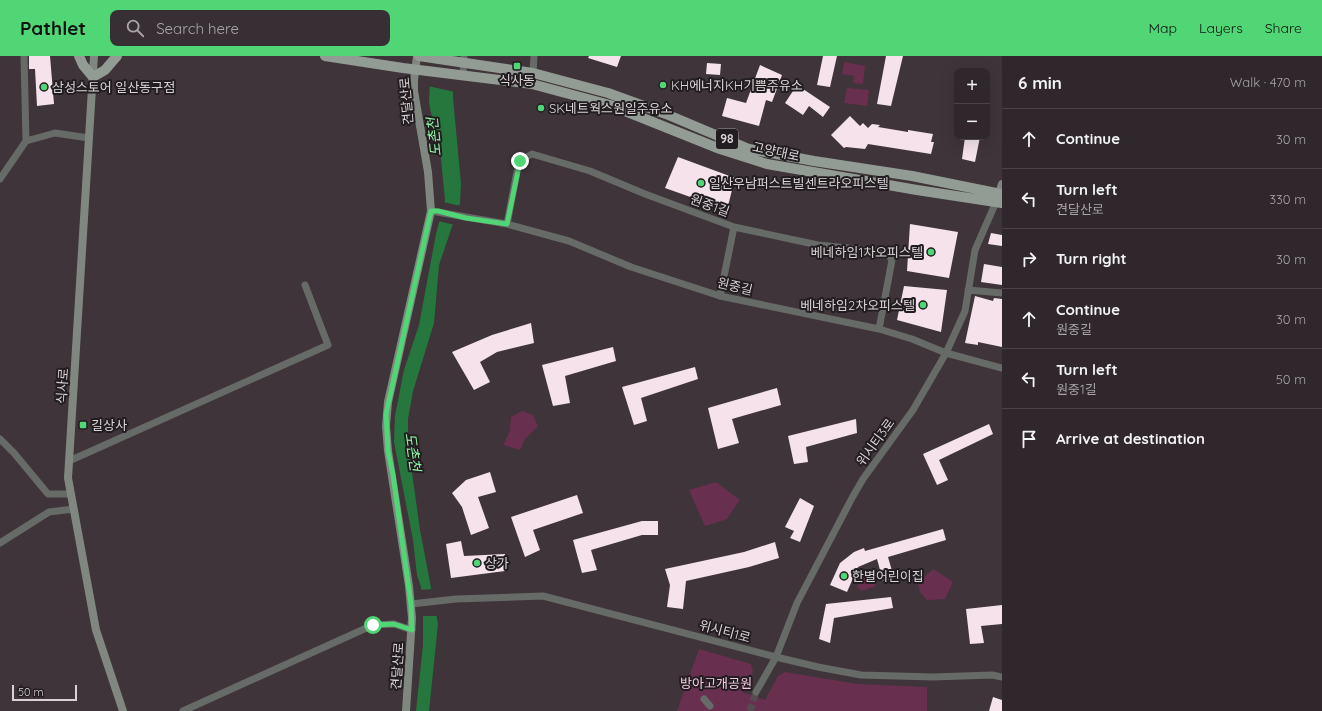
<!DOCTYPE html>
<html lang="en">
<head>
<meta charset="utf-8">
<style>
  :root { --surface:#2f272b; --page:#372f33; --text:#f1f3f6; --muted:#a7a5a9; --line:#4a4447; --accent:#50d674 }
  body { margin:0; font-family:Quicksand,"Noto Sans KR",sans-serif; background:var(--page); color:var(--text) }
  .controls { position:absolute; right:12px; top:12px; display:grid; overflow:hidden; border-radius:8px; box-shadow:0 4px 16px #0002 }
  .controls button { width:36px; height:36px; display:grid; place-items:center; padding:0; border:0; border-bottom:1px solid var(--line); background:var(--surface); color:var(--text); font:20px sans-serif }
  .scale { position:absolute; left:12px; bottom:10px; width:65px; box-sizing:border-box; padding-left:4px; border:2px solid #d9d2d5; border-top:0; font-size:11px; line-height:14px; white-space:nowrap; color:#d9d2d5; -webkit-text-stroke:3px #221d20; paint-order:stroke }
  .stop { position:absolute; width:12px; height:12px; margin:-9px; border:3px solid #50d674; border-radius:50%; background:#fff }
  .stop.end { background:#50d674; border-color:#fff; box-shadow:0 1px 4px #0008 }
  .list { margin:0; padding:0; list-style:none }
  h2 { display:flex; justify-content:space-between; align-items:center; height:52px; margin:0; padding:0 16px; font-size:17px }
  h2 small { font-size:13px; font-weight:400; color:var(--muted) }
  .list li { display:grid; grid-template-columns:26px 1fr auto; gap:12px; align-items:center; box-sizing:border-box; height:60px; padding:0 16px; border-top:1px solid var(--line) }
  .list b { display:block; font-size:15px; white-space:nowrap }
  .list p { margin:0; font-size:13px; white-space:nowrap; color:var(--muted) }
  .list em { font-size:13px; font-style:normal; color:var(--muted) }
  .icon { flex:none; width:22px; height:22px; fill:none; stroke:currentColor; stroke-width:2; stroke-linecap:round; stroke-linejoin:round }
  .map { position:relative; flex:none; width:1002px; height:655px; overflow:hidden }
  header { display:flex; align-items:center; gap:24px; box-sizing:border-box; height:56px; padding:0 20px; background:var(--accent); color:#111 }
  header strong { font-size:19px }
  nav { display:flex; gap:22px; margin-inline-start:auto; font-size:14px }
  .search { width:280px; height:36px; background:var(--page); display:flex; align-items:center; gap:10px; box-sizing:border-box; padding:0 14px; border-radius:8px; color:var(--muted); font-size:15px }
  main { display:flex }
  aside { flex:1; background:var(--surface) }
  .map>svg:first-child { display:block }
</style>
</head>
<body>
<header>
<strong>Pathlet</strong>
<div class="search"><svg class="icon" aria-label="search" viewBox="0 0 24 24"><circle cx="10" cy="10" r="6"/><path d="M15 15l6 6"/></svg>Search here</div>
<nav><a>Map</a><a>Layers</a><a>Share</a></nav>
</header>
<main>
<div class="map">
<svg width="1002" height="655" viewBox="0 0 1002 655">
  <rect width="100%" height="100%" fill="#3f3439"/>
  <path fill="#692f4f" d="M844 6 865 10 863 28 853 27 854 20 842 18Z
    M847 32 869 34 867 50 844 47Z
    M522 355 533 359 538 370 525 383 520 394 503 389 510 375 511 361Z
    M716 426 740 444 727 463 705 470 689 434Z
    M871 513 876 530 862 535 857 531 863 517Z
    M933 513 953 526 945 543 927 544 920 536 918 527Z
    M699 593 751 608 753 616 742 636 762 643 765 644 778 620 785 616 858 628 927 631V655H677Z"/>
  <path fill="#26773d" d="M431 0 453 16V42L461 128 460 147 439 209 434 267 413 335 408 363V388L420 474 438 568 429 655H416L423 589V562L421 531 417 519 413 484 394 386 395 360 404 314 419 269 436 178 445 144 439 83 431 57 429 46Z"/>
  <path fill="#3f3439" d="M429 0H455V36L428 30Z
    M443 146 461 150 455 169 438 165Z
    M434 533 439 560H422L419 534Z"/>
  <path fill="#f5e2eb" d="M29 0H50L54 48 37 50 35 13H29Z
    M589 0H621L617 11 588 2Z
    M823 0H837L830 31 817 29Z
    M886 0H903L891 50 877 48Z
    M707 7 721 8 720 19 706 18Z
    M760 9 782 19 772 46 766 44 759 70 722 60 727 42 746 47Z
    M797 29 830 51 823 61 809 50 803 59 785 47Z
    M850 60 860 70 863 67 868 72 872 68 880 69 878 71 908 76V74L933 78 931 86H934L931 98 868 88 865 93 846 91 844 92 831 79Z
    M965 81H980L975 106 962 103Z
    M678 101 735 122 727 154 665 132Z
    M910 168 958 176 949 222 907 215Z
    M991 177 1002 179V190L988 188Z
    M984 208 1002 211V229L981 226Z
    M904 230 947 234 941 276 897 264Z
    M975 240 993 245 994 242 1002 243V291L978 286V289L965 287Z
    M531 267 534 287 497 296 480 306 490 326 474 334 452 296 492 279Z
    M613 291 616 305 565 320 570 347 553 350 542 309Z
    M695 311 698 323 641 342 647 365 634 369 622 331Z
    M777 332 781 349 732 363 739 387 718 393 708 352Z
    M856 363 857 377 806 391 808 406 794 408 788 380Z
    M989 368 993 378 939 404 948 424 937 429 923 398Z
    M490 416 496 436 478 441 489 472 471 479 462 451 452 437 466 424Z
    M577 439 583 457 533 474 540 494 525 501 511 461Z
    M800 442 814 450 800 486 790 482 794 475 785 471Z
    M642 465H658V479H642L591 494 597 514 582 517 573 484Z
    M943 473 946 484 888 501 894 522 883 525 877 503 858 511 847 536 830 529 840 507 854 496 864 492 865 495Z
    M461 485 464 500 505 498V515L451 522 446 488Z
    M775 486 779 502 749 511 686 525 683 553 667 551 670 529 665 513 744 496Z
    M891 541 893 552 834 562 830 587 819 583 826 548Z
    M1002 549V568L981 570 984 587 970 588 966 553Z
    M993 641 1002 644V655H989Z"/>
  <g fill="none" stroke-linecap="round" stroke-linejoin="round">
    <path stroke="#564c50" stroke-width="7" stroke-dasharray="7 3.5" stroke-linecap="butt" d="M750 655 756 636"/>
    <path stroke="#666b67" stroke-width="7" d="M24 0 26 85
      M533 17 534 0
      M463 20 464 0
      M0 123 26 85 55 77 89 82
      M431 155 507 168 569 185 631 211 720 240 879 273 912 283 946 297 1002 312
      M507 168 519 105 532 98 590 115 645 138 734 171 818 189 886 196 892 204 879 273
      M968 234 1002 237
      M720 240 734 171
      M0 383 14 397 48 438H71
      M69 405 328 289 305 229
      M0 487 49 456 74 453
      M411 548 456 543 543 540 776 601 818 611 861 619 933 621 992 619 1002 621
      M756 636 776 601 797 547 852 442 863 423 913 354 946 297 965 255 975 194 996 146
      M704 643 710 650
      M183 655 373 569 394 568 412 574"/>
    <path stroke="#7f8780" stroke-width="8" d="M94 0 68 422 96 574 123 655
      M997 143 1002 128
      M406 655 412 562 409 530 388 395 386 370 388 346 431 155 428 116 414 35V24L417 0"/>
    <path stroke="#939c94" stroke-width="10" d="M79 0 83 9 93 21 105 14 117 0
      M325 0 403 12 532 28 610 49 720 93 767 108 917 134 1002 147
      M419 0 533 17 608 37 666 58 749 93 814 105 912 120 1002 138"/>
  </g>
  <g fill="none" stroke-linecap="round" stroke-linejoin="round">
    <path stroke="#50d674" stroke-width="5" d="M373 569 394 568 412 574 411 548 393 419 388 395 386 358 431 155H438L466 162 507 168 520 105"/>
  </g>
  <g fill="#50d674" stroke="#221d20" stroke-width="1.5">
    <rect x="513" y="6" width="8" height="8" rx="2"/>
    <circle cx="663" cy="29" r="4"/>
    <circle cx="44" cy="31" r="4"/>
    <circle cx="541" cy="52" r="4"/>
    <circle cx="701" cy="127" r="4"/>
    <circle cx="931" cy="196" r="4"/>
    <circle cx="923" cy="249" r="4"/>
    <rect x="79" y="365" width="8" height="8" rx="2"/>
    <circle cx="477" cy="507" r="4"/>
    <circle cx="844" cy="520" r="4"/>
  </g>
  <g text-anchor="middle" stroke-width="4" stroke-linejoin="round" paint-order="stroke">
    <rect fill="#221d20" stroke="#a29c9f" stroke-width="1" x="716" y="73" width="22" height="20" rx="3"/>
    <g font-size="12" font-weight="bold" fill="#d9d2d5">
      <text x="727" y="87">98</text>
    </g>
    <g font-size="13" fill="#d9d2d5" stroke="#221d20" text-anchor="start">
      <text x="517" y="29" text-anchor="middle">식사동</text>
      <text x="671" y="34">KH에너지KH기쁨주유소</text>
      <text x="52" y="36">삼성스토어 일산동구점</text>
      <text x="549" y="57">SK네트웍스원일주유소</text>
      <text x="709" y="132">일산우남퍼스트빌센트라오피스텔</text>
      <text x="923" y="201" text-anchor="end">베네하임1차오피스텔</text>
      <text x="915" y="254" text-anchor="end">베네하임2차오피스텔</text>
      <text x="91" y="374">길상사</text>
      <text x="485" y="512">상가</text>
      <text x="852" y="525">한별어린이집</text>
    </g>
    <g font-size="13" fill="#d9d2d5" stroke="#221d20">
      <text transform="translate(406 45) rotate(-95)" y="5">견달산로</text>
      <text transform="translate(776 95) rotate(12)" y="5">고양대로</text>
      <text transform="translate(710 149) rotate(20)" y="5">원중1길</text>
      <text transform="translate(735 230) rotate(13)" y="5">원중길</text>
      <text transform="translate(62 330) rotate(-86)" y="5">식사로</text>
      <text transform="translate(875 386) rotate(-54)" y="5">위시티3로</text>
      <text transform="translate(725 575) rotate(15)" y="5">위시티1로</text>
      <text transform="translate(397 610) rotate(-86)" y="5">견달산로</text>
    </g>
    <g font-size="13" fill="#f5c6dd" stroke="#221d20">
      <text x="716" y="632">방아고개공원</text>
    </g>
    <g font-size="14" font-style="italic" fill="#94fca9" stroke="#221d20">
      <text transform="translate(434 81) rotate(-96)" y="5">도촌천</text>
      <text transform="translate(413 396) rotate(82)" y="5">도촌천</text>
    </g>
  </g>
</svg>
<div class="controls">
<button>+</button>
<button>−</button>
</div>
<div class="scale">50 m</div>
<div class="stop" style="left:373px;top:569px"></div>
<div class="stop end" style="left:520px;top:105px"></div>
</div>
<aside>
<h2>6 min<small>Walk · 470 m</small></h2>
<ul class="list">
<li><svg class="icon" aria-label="ahead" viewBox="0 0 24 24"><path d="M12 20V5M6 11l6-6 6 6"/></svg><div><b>Continue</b></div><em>30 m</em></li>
<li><svg class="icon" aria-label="left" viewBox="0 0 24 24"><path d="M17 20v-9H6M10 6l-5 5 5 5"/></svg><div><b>Turn left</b><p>견달산로</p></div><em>330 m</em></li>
<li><svg class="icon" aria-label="right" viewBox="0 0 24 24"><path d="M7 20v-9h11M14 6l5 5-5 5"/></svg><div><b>Turn right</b></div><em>30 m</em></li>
<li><svg class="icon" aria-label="ahead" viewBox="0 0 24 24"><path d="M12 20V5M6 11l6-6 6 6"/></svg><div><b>Continue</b><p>원중길</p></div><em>30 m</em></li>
<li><svg class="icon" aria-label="left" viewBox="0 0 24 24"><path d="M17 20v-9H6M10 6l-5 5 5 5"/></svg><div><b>Turn left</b><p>원중1길</p></div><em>50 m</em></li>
<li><svg class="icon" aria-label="arrive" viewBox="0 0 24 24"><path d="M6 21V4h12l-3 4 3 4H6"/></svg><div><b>Arrive at destination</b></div></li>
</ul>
</aside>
</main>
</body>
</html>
